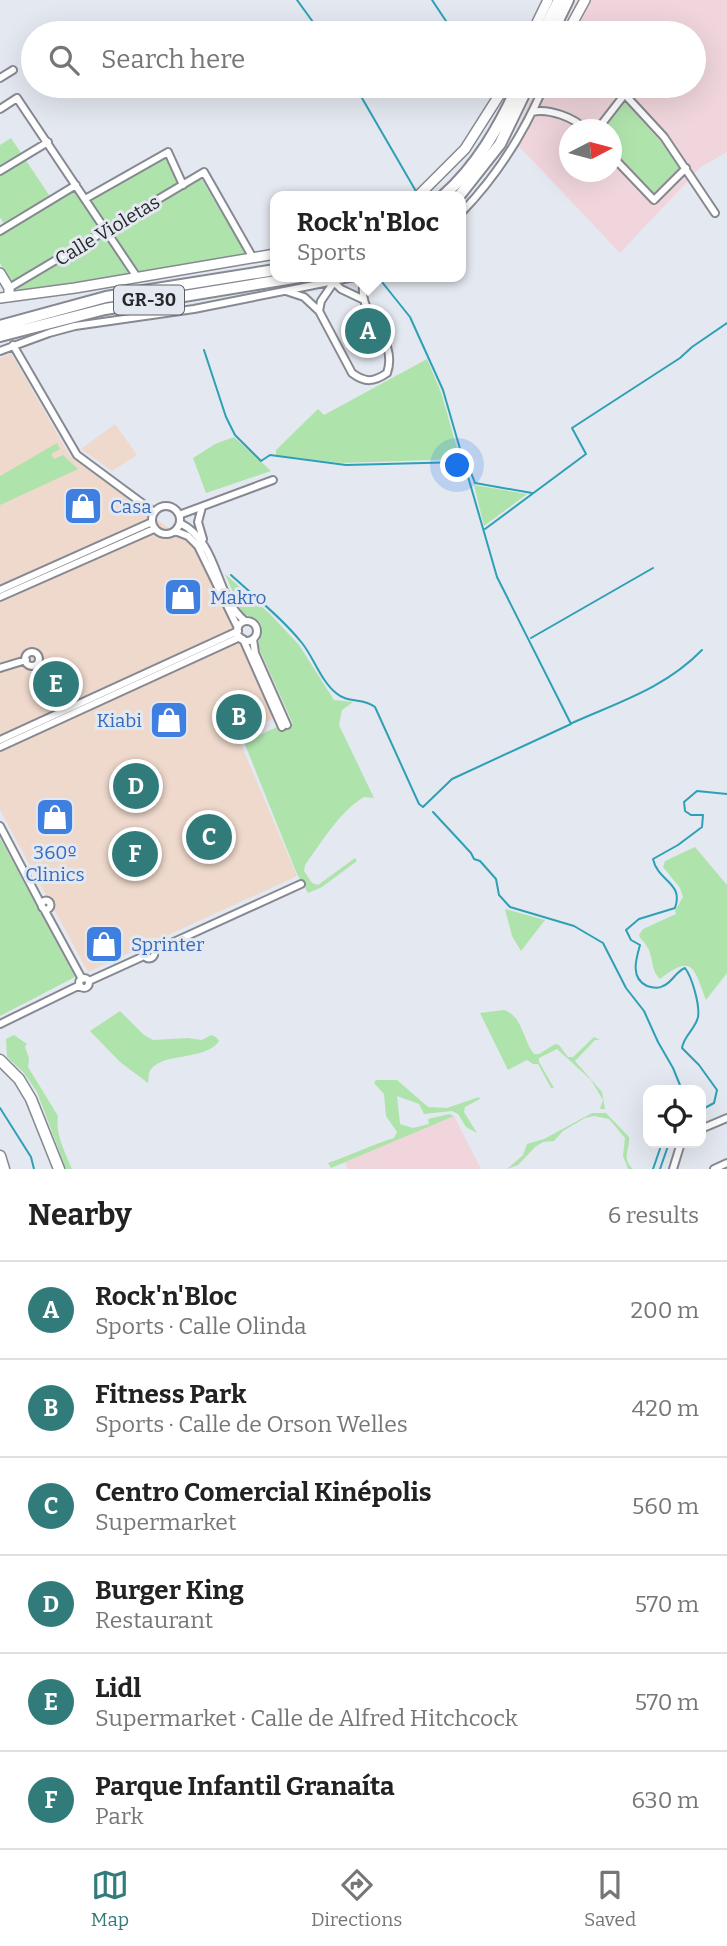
<!DOCTYPE html>
<html lang="en">
<head>
<meta charset="utf-8">
<style>
  :root { --surface:#fff; --page:#f2f2f2; --text:#222; --muted:#767676; --line:#e0e0e0; --accent:#327b7b }
  body { margin:0; font-family:Bitter,serif; background:var(--page); color:var(--text) }
  .controls { position:absolute; right:21px; bottom:21px; display:grid; overflow:hidden; border-radius:14px; box-shadow:0 7px 28px #0002 }
  .controls button { width:63px; height:63px; display:grid; place-items:center; padding:0; border:0; border-bottom:2px solid var(--line); background:var(--surface); color:var(--text); font:35px sans-serif }
  .compass { position:absolute; left:559px; top:119px; width:63px; height:63px; border-radius:50%; background:var(--surface); box-shadow:0 7px 28px #0002; rotate:84deg }
  .you { position:absolute; left:458px; top:466px; width:24px; height:24px; margin:-18px; border:5px solid #fff; border-radius:50%; background:#1a73e8; box-shadow:0 0 0 10px #1a73e833 }
  .badge { display:grid; place-items:center; width:46px; height:46px; border-radius:50%; background:var(--accent); color:#fff; font-size:23px; font-weight:700 }
  .pin { position:absolute; translate:-50% -50%; border:4px solid #fff; box-shadow:0 2px 7px #0006 }
  .popup { position:absolute; left:270px; top:191px; width:196px; height:91px; box-sizing:border-box; display:grid; place-content:center; border-radius:14px; background:var(--surface); filter:drop-shadow(0 2px 5px #0005); font-size:23px; white-space:nowrap; color:var(--muted) }
  .popup b { font-size:26px; color:var(--text) }
  .popup::after { content:''; position:absolute; left:50%; top:100%; margin-left:-14px; border:14px solid transparent; border-top-color:var(--surface) }
  .list { margin:0; padding:0; list-style:none }
  h2 { display:flex; justify-content:space-between; align-items:center; height:91px; margin:0; padding:0 28px; font-size:30px }
  h2 small { font-size:23px; font-weight:400; color:var(--muted) }
  .list li { display:grid; grid-template-columns:46px 1fr auto; gap:21px; align-items:center; box-sizing:border-box; height:98px; padding:0 28px; border-top:2px solid var(--line) }
  .list b { display:block; font-size:26px; white-space:nowrap }
  .list p { margin:0; font-size:23px; white-space:nowrap; color:var(--muted) }
  .list em { font-size:23px; font-style:normal; color:var(--muted) }
  .icon { flex:none; width:38px; height:38px; fill:none; stroke:currentColor; stroke-width:2; stroke-linecap:round; stroke-linejoin:round }
  .map { position:relative; flex:none; width:727px; height:1169px; overflow:hidden }
  .search { position:absolute; background:var(--surface); box-shadow:0 7px 28px #0002; left:21px; right:21px; top:21px; height:77px; display:flex; align-items:center; gap:18px; box-sizing:border-box; padding:0 24px; border-radius:38px; color:var(--muted); font-size:26px }
  .sheet { height:679px; background:var(--surface) }
  nav { display:flex; justify-content:space-around; align-items:center; box-sizing:border-box; height:98px; border-top:2px solid var(--line); background:var(--surface); font-size:19px; color:var(--muted) }
  nav a { display:grid; justify-items:center; gap:4px }
  nav .on { color:var(--accent) }
  .map>svg:first-child { display:block }
</style>
</head>
<body>
<div class="map">
<svg width="727" height="1169" viewBox="0 0 727 1169">
  <rect width="100%" height="100%" fill="#e4e8f0"/>
  <path fill="#efd9cc" d="M11 353 70 456 196 548 275 718 237 735 297 876 88 972 0 810V358Z
    M115 424 137 455 112 471 81 449Z"/>
  <path fill="#f0d6dc" fill-rule="evenodd" d="M577 0H727V152L701 167 620 253 512 139 537 86H694V33H561ZM570 130H612V172H570Z
    M454 1116 481 1169H348L344 1161Z"/>
  <path fill="#afe3ac" d="M624 101 662 143 680 167 654 193 612 149V130L604 129Z
    M11 138 53 201 74 189 101 228 11 282 0 263V234L7 229 0 217V145Z
    M167 156 179 183 111 223 106 224 90 200Z
    M201 178 247 255 139 274 111 230Z
    M105 235 132 275 19 294 17 286Z
    M427 359 441 392 460 459 342 463 276 455V450L318 409 324 415Z
    M234 437 271 471 206 493 193 458 215 444Z
    M57 443 60 449 51 454 54 459 63 455 78 469 0 505V476Z
    M474 485 527 494 484 526Z
    M225 574 270 614 299 645 334 700 353 702 342 710 339 725 374 798 364 797C339 812 322 842 305 865L304 871 312 883 318 885 355 858 357 861 322 887 308 893 297 874 244 742 277 727 279 731 293 724 258 646C264 621 265 623 242 613Z
    M0 838 75 977 0 1016Z
    M695 847 727 885V973L706 1000C694 968 693 953 660 979 650 970 654 955 646 945 644 941 640 939 639 935L643 929 676 914 675 911 683 897 680 888 663 867 665 861Z
    M505 909 545 920 521 951 512 936Z
    M504 1010C523 1016 523 1041 534 1054H539L555 1044 559 1045 568 1057H573L594 1037 600 1040H595L575 1061 602 1092 605 1109H600L603 1100 591 1080 557 1049 539 1058V1062L554 1088H551L538 1064H533L527 1060 508 1070 480 1013Z
    M120 1011 144 1035 153 1040 188 1038 202 1040 211 1035 216 1037 219 1041C206 1062 157 1051 149 1073 148 1076 149 1079 148 1083L120 1062 90 1031Z
    M14 1035 27 1044 25 1047 29 1058 28 1067 58 1116C55 1134 65 1152 72 1169H66L37 1092 24 1073 7 1057 6 1039Z
    M376 1080H397L428 1107 447 1108 479 1097 480 1099 465 1107 464 1112 477 1133 466 1127 458 1114 452 1111 424 1114 419 1104 397 1096 400 1124 413 1128 429 1124 428 1119 449 1114 454 1116 331 1168 328 1163C351 1155 371 1145 394 1138L397 1132 386 1116 384 1094 374 1083Z
    M592 1113H606L629 1137C630 1150 621 1158 633 1169H628L623 1156 625 1138 609 1119 594 1116 585 1118 563 1131 554 1141 543 1142 535 1147 518 1165 507 1169 523 1155 527 1144 544 1139Z"/>
  <g fill="none" stroke-linecap="round" stroke-linejoin="round">
    <path stroke="#2ea0b6" stroke-width="2" d="M297 0 321 33
      M432 0 454 33
      M355 86 417 193
      M204 350 226 417 235 435 261 461 270 455 346 465 463 462 468 465 475 483 532 493
      M485 529 586 454 572 428 680 358 692 347 727 323
      M231 575C255 597 282 618 302 643 314 658 321 681 336 693 348 704 363 697 375 707L419 804 423 807 452 779 571 724 497 577 443 390 410 317 378 277
      M531 638 653 568
      M572 723C619 702 665 688 702 650
      M433 812 471 853 474 859 480 861 496 879 499 895 510 907 574 926 603 943 626 988 644 1011 658 1042 673 1068 682 1090
      M0 1108 31 1157 34 1169
      M701 1110 714 1103 717 1090 699 1065 682 1048C684 1035 695 1030 698 1017 700 1005 692 977 685 968 675 972 673 982 663 986 658 989 653 988 647 986 630 978 636 959 640 945L631 940 626 930 639 919 675 908C684 882 658 882 653 859L678 845 702 827 703 815H691L685 811 684 802 697 791 727 794
      M653 1169 662 1143
      M660 1169 669 1143"/>
    <g stroke="#868991" stroke-width="10">
      <path id="street" d="M0 78 13 70
        M617 86 664 137 715 213
        M0 109 17 98 137 277
        M532 112C548 108 574 117 586 130
        M597 130 625 94
        M612 156 654 200 686 168
        M0 171 48 142
        M85 199 168 152 183 185
        M461 213C497 176 524 133 544 86
        M0 231 76 185
        M9 288 204 172 253 258
        M286 291 304 297 319 311 352 373C365 383 374 382 387 373 400 336 352 314 365 277
        M319 311 321 301 334 282 341 289 362 299
        M13 345 77 455 154 512
        M0 351 49 333 75 326 194 309 354 277
        M152 520a14 14 0 1 1 28 0a14 14 0 1 1-28 0Z
        M202 507 198 522 203 539
        M179 515 273 480
        M180 523C220 543 214 596 245 621
        M175 531 188 536 198 546 238 628
        M0 590 152 522
        M0 597 154 529
        M237 631a10 10 0 1 1 20 0a10 10 0 1 1-20 0Z
        M243 639 282 727
        M253 639 255 653 287 725
        M25 659a7 7 0 1 1 14 0a7 7 0 1 1-14 0Z
        M0 668 26 660
        M0 740 238 631
        M0 747 240 637
        M0 826 42 906
        M41.5 905a4.5 4.5 0 1 1 9 0a4.5 4.5 0 1 1-9 0Z
        M44 909 82 979
        M143.5 953a5.5 5.5 0 1 1 11 0a5.5 5.5 0 1 1-11 0Z
        M154 951 301 884
        M79 983a5 5 0 1 1 10 0a5 5 0 1 1-10 0Z
        M89 981 144 956
        M0 1024 80 985
        M701 1129 727 1118
        M673 1169 681 1143
        M714 1169 727 1163"/>
    </g>
    <g stroke="#868991" stroke-width="12">
      <path id="secondary" d="M532 33 548 0
        M567 33 585 0
        M418 196 465 149 505 86
        M0 273 9 288V297
        M0 298 75 288 275 254"/>
    </g>
    <g stroke="#868991" stroke-width="13">
      <path id="primary" d="M0 1060 19 1079 31 1099 59 1169
        M0 1156 4 1169"/>
    </g>
    <g stroke="#868991" stroke-width="14">
      <path id="highway" d="M542 33 559 0
        M552 33 568 0
        M443 196C477 166 499 127 518 86
        M459 196 500 144 528 86
        M0 326 106 297 275 270
        M0 336 105 309 300 277"/>
    </g>
    <use href="#street" stroke="#fff" stroke-width="6"/>
    <use href="#secondary" stroke="#fff" stroke-width="9"/>
    <use href="#primary" stroke="#fff" stroke-width="10"/>
    <use href="#highway" stroke="#fff" stroke-width="10"/>
  </g>
  <defs>
    <g id="shop-square" transform="scale(2.0125)"><rect x="-9" y="-9" width="18" height="18" rx="4" fill="#3f7fe0" stroke="#e4e8f0"/><path d="M-5-2.5h2.3a2.7 3.5 0 0 1 5.4 0H5L5.5 6h-11ZM-1.5-2.5h3a1.5 2.3 0 0 0-3 0Z" fill="#fff"/></g>
  </defs>
  <g fill-rule="evenodd">
    <use href="#shop-square" x="83" y="506"/>
    <use href="#shop-square" x="183" y="597"/>
    <use href="#shop-square" x="169" y="720"/>
    <use href="#shop-square" x="55" y="817"/>
    <use href="#shop-square" x="104" y="944"/>
  </g>
  <g text-anchor="middle" stroke-width="6" stroke-linejoin="round" paint-order="stroke">
    <rect fill="#e4e8f0" stroke="#5e6065" stroke-width="2" x="114" y="285.5" width="70" height="29" rx="5"/>
    <g font-size="18" font-weight="bold" fill="#242629">
      <text x="149" y="306">GR-30</text>
    </g>
    <g font-size="19" fill="#242629" stroke="#e4e8f0">
      <text transform="translate(107 230) rotate(-31)" y="7">Calle Violetas</text>
    </g>
    <g font-size="19" fill="#366cbe" stroke="#e4e8f0" text-anchor="start">
      <text x="110" y="513">Casa</text>
      <text x="210" y="604">Makro</text>
      <text x="142" y="727" text-anchor="end">Kiabi</text>
      <text x="55" y="859" text-anchor="middle">360º<tspan x="55" dy="22">Clinics</tspan></text>
      <text x="131" y="951">Sprinter</text>
    </g>
  </g>
</svg>
<div class="controls">
<button><svg class="icon" aria-label="locate" viewBox="0 0 24 24"><circle cx="12" cy="12" r="6"/><path d="M12 2v4M12 18v4M2 12h4M18 12h4"/></svg></button>
</div>
<svg class="compass" viewBox="-18 -18 36 36"><path d="M0-13l5 13h-10z" fill="#e53935"/><path d="M0 13l5-13h-10z" fill="#767676"/></svg>
<div class="you"></div>
<div class="pin badge" style="left:368px;top:331px">A</div>
<div class="popup"><b>Rock'n'Bloc</b>Sports</div>
<div class="pin badge" style="left:239px;top:717px">B</div>
<div class="pin badge" style="left:209px;top:837px">C</div>
<div class="pin badge" style="left:136px;top:786px">D</div>
<div class="pin badge" style="left:56px;top:684px">E</div>
<div class="pin badge" style="left:135px;top:854px">F</div>
<div class="search"><svg class="icon" aria-label="search" viewBox="0 0 24 24"><circle cx="10" cy="10" r="6"/><path d="M15 15l6 6"/></svg>Search here</div>
</div>
<section class="sheet">
<h2>Nearby<small>6 results</small></h2>
<ul class="list">
<li><span class="badge">A</span><div><b>Rock'n'Bloc</b><p>Sports · Calle Olinda</p></div><em>200 m</em></li>
<li><span class="badge">B</span><div><b>Fitness Park</b><p>Sports · Calle de Orson Welles</p></div><em>420 m</em></li>
<li><span class="badge">C</span><div><b>Centro Comercial Kinépolis</b><p>Supermarket</p></div><em>560 m</em></li>
<li><span class="badge">D</span><div><b>Burger King</b><p>Restaurant</p></div><em>570 m</em></li>
<li><span class="badge">E</span><div><b>Lidl</b><p>Supermarket · Calle de Alfred Hitchcock</p></div><em>570 m</em></li>
<li><span class="badge">F</span><div><b>Parque Infantil Granaíta</b><p>Park</p></div><em>630 m</em></li>
</ul>
</section>
<nav>
<a class="on"><svg class="icon" aria-label="map" viewBox="0 0 24 24"><path d="M3 6l6-2 6 2 6-2v14l-6 2-6-2-6 2zM9 4v14M15 6v14"/></svg>Map</a>
<a><svg class="icon" aria-label="directions" viewBox="0 0 24 24"><path d="M12 3l9 9-9 9-9-9zM9 14v-3h6M13 9l2 2-2 2"/></svg>Directions</a>
<a><svg class="icon" aria-label="saved" viewBox="0 0 24 24"><path d="M7 4h10v16l-5-4-5 4z"/></svg>Saved</a>
</nav>
</body>
</html>
